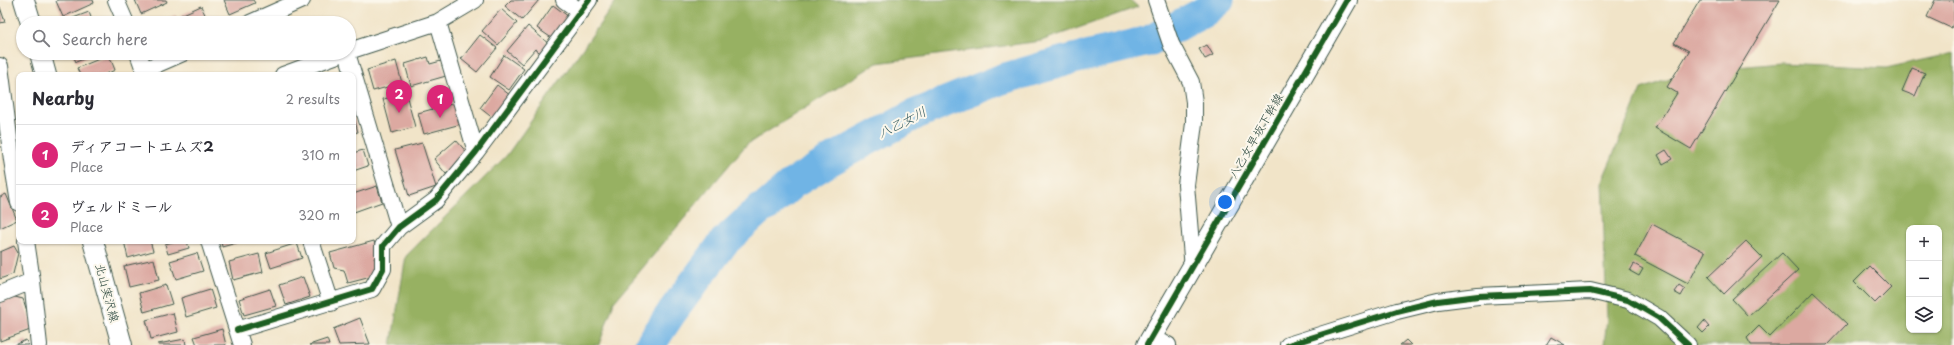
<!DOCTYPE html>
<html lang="en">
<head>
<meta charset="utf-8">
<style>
  :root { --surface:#fff; --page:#f7f7f7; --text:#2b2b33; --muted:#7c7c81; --line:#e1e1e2; --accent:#db2777 }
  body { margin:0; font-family:"Playpen Sans","Klee One",sans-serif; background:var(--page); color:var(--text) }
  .controls { position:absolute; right:12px; bottom:12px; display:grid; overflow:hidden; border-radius:8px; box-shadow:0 1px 3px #0004 }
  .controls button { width:36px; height:36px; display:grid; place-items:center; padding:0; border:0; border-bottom:1px solid var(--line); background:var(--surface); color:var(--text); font:20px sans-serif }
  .you { position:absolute; left:1225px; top:202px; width:14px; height:14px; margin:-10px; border:3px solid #fff; border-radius:50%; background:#1a73e8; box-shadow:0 0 0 6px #1a73e833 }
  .badge { display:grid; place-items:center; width:26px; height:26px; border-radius:50%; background:var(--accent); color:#fff; font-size:13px; font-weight:700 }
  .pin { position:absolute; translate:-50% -33px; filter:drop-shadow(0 1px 2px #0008) }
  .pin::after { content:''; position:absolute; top:21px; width:14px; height:12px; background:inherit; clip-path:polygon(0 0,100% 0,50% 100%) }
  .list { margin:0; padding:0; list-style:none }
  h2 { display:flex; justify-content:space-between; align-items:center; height:52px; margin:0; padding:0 16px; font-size:17px }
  h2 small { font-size:13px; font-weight:400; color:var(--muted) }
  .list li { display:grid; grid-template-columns:26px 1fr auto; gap:12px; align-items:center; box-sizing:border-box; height:60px; padding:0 16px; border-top:1px solid var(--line) }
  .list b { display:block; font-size:15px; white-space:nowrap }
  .list p { margin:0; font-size:13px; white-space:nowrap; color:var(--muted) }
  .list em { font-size:13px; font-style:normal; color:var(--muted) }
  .icon { flex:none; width:22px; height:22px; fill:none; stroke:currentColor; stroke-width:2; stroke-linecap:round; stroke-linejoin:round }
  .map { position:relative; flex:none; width:1954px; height:345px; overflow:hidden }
  .search { position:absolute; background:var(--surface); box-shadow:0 1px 3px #0004; left:16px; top:16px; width:340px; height:44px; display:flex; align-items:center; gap:10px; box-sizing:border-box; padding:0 14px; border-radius:22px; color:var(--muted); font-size:15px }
  .panel { position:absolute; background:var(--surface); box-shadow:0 1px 3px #0004; left:16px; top:72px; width:340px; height:172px; border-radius:8px }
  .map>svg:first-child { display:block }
</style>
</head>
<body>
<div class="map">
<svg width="1954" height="345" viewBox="0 0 1954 345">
  <rect width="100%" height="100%" fill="#fbf7ec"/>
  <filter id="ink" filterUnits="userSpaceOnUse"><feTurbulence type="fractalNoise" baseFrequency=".025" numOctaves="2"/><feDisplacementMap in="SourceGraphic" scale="8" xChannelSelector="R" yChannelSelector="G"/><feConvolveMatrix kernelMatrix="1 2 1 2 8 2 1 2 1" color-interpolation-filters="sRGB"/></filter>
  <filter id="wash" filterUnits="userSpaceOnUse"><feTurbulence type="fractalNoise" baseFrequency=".012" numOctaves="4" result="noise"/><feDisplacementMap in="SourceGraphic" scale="16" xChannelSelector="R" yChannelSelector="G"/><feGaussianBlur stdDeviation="0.9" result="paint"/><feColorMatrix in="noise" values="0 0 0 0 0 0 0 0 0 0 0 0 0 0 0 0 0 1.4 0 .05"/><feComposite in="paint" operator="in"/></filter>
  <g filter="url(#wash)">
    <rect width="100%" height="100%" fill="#f1e4c8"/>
    <path fill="#97b162" stroke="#5b774b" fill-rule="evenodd" d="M617 0H1130L1138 7 1041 41 877 63 746 145 614 302 599 345H391L406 256 507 155Z
      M1954 53V345H1604L1607 318 1602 181 1641 89 1693 71 1781 63 1886 68ZM1909 228H1939V330H1909Z"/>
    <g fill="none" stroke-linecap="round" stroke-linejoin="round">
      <path stroke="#6fb4e5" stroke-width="31" d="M650 345 672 312 724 242 760 209 767 206 792 184 831 160 916 114 1002 79 1065 61 1149 41 1204 12 1219 0"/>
    </g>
    <g id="blocks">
      <path fill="#dca9a1" d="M58 0H93L94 3 63 17 56 1Z
        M135 0H166L167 2 141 14Z
        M224 0H253L255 3 230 14Z
        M511 0H539L522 20 505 6Z
        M1700 0H1780L1691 149 1655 128 1677 93 1667 87 1689 51 1674 43Z
        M1935 0H1954V22L1951 28 1927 17Z
        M553 5 569 17 553 39 537 28Z
        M201 6 209 23H185L181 15Z
        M0 7 5 22 0 23Z
        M501 9 517 23 498 45 482 31Z
        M89 12 93 23H60Z
        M175 15 179 23H159Z
        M528 26 550 45 542 54 535 49 522 64 507 51Z
        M480 35 497 48 477 72 461 59Z
        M1207 45 1213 55 1205 59 1199 49Z
        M72 53H98L76 62Z
        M109 55 115 70 104 75H80L77 68Z
        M504 55 524 69 509 90 490 77Z
        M428 57 430 64 441 61 446 76 411 86 405 64Z
        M396 61 402 83 373 91 367 70Z
        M1912 68 1925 73 1915 96 1902 91Z
        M497 85 511 96 494 119 480 108Z
        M406 94 415 127 392 133 383 99Z
        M455 103 461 124 424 134 418 113Z
        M353 114 358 132 353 133Z
        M456 140 469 155 446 174 434 159Z
        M422 143 436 187 409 196 395 150Z
        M363 150 368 166 353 171V153Z
        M1666 150 1672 159 1663 164 1658 155Z
        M377 186 382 202 354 212 353 194Z
        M6 194 17 220 0 228V197Z
        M1652 224 1705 252 1688 284 1635 256Z
        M124 241H150L153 251 128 258Z
        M176 241H187L189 248 168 254 165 244Z
        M221 241H243L222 247Z
        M374 241 378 257 374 258 379 275 348 283 344 270 334 268 330 253Z
        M1746 241 1762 257 1724 294 1708 277Z
        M297 243 302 258 271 268 266 253Z
        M14 246 18 253 13 274 0 279V252Z
        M197 253 203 271 176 279 170 261Z
        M1782 253 1798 270 1748 316 1732 299Z
        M259 254 263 272 233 280 229 262Z
        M154 259 159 280 129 287 124 266Z
        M1634 264 1643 269 1639 276 1630 271Z
        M1870 266 1891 287 1875 303 1854 282Z
        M303 277 310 297 286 305 279 285Z
        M166 285 172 304 144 312 139 293Z
        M1679 285 1685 289 1681 296 1674 292Z
        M210 289 216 308 186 317 181 298Z
        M270 289 276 306 244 315 239 299Z
        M1813 292 1847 324 1827 345H1751L1747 338 1759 326 1770 337Z
        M11 296 23 299 33 329 0 341V300Z
        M173 313 178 332 151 339 146 320Z
        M360 318 370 344 339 345 333 329Z
        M1704 321 1709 327 1703 333 1698 328Z
        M222 329 226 345H197L194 337Z
        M1551 337 1565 345H1546Z
        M185 339 186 345H158V344Z
        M327 339 329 345H309Z
        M26 340 28 345H15Z
        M1406 340 1411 345H1400Z"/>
    </g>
  </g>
  <g filter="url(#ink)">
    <use href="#blocks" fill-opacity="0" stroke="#3e564a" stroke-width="1"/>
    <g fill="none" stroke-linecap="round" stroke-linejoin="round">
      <g stroke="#3e564a" stroke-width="18">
        <path id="minor" d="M116 0 126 23
          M564 0 581 12
          M1156 0 1171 44 1191 82 1194 102V123L1186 185 1193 269
          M438 22 476 152
          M250 23 302 0
          M349 51 438 22 475 0
          M138 53 144 70 183 53
          M347 53 399 227
          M0 66 12 160 19 203
          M283 75 343 53
          M26 241 32 281 39 345
          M209 241 242 345
          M311 241 331 303
          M0 294 32 281
          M237 330 372 289 383 269V246L399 227 436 200 476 152 589 0
          M1152 339 1168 345
          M1288 345 1397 311 1438 301 1478 296 1590 291 1628 300 1659 318 1688 345"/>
      </g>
      <g stroke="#3e564a" stroke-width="22">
        <path id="tertiary" d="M24 0 31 23
          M40 53 46 75
          M93 241 122 345
          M1147 345 1347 0"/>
      </g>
      <use href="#minor" stroke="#fff" stroke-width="16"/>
      <use href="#tertiary" stroke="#fff" stroke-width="20"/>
      <g stroke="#fbf7ec" stroke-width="8">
        <path id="cycleway" d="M237 330 372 289 383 269V246L399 227 436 200 476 152 589 0
          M1147 345 1347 0
          M1288 345 1397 311 1438 301 1478 296 1590 291 1628 300 1659 318 1688 345"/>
      </g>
      <use href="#cycleway" stroke="#1b5e20" stroke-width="6"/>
    </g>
  </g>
  <g text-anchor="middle" stroke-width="4" stroke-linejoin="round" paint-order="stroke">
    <g font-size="12" fill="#1f3d34" stroke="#fbf7ec">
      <text transform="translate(1256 136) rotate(-60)" y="4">八乙女早坂下幹線</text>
      <text transform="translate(107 293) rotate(75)" y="4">北山実沢線</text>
    </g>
    <g font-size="13" font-style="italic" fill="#335b60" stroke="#fbf7ec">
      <text transform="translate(902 122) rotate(-27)" y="5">八乙女川</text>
    </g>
  </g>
</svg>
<div class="controls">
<button>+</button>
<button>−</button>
<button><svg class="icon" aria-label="layers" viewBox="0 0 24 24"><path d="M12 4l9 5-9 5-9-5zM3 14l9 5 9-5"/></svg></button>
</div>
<div class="you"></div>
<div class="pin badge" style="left:440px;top:118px">1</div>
<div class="pin badge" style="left:399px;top:113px">2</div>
<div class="search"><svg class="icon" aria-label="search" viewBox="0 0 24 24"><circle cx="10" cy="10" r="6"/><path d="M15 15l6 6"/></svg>Search here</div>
<section class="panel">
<h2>Nearby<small>2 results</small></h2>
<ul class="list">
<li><span class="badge">1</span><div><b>ディアコートエムズ2</b><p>Place</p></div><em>310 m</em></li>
<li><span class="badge">2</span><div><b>ヴェルドミール</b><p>Place</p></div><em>320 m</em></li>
</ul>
</section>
</div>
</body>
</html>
